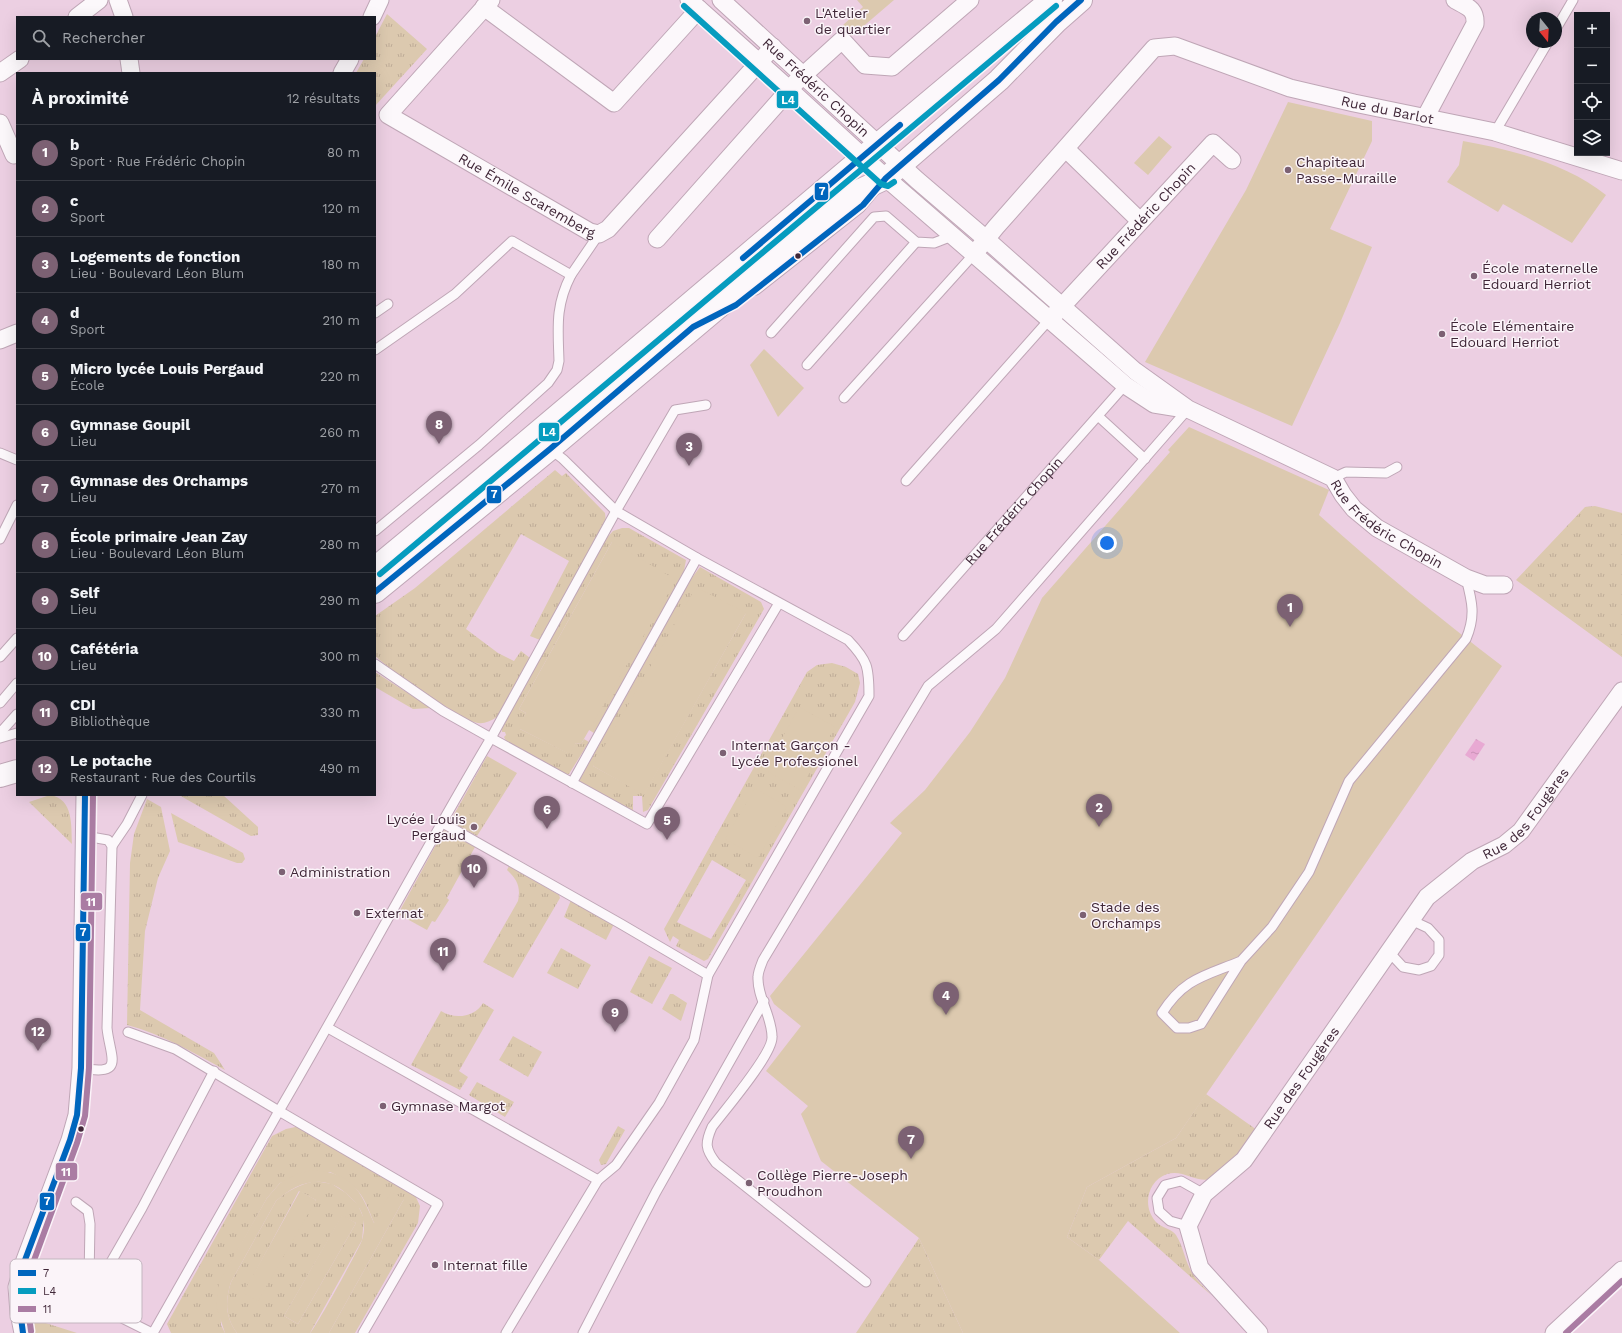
<!DOCTYPE html>
<html lang="fr">
<head>
<meta charset="utf-8">
<style>
  :root { --surface:#171b24; --page:#20242c; --text:#f1f3f6; --muted:#9ea1a6; --line:#363941; --accent:#7c6173 }
  body { margin:0; font-family:"Work Sans",sans-serif; background:var(--page); color:var(--text) }
  .controls { position:absolute; right:12px; top:12px; display:grid; overflow:hidden; border-radius:0px; box-shadow:0 4px 16px #0002 }
  .controls button { width:36px; height:36px; display:grid; place-items:center; padding:0; border:0; border-bottom:1px solid var(--line); background:var(--surface); color:var(--text); font:20px sans-serif }
  .compass { position:absolute; left:1526px; top:12px; width:36px; height:36px; border-radius:50%; background:var(--surface); box-shadow:0 4px 16px #0002; rotate:162deg }
  .you { position:absolute; left:1107px; top:543px; width:14px; height:14px; margin:-10px; border:3px solid #fff; border-radius:50%; background:#1a73e8; box-shadow:0 0 0 6px #1a73e833 }
  .badge { display:grid; place-items:center; width:26px; height:26px; border-radius:50%; background:var(--accent); color:#fff; font-size:13px; font-weight:700 }
  .pin { position:absolute; translate:-50% -33px; filter:drop-shadow(0 1px 2px #0008) }
  .pin::after { content:''; position:absolute; top:21px; width:14px; height:12px; background:inherit; clip-path:polygon(0 0,100% 0,50% 100%) }
  .list { margin:0; padding:0; list-style:none }
  h2 { display:flex; justify-content:space-between; align-items:center; height:52px; margin:0; padding:0 16px; font-size:17px }
  h2 small { font-size:13px; font-weight:400; color:var(--muted) }
  .list li { display:grid; grid-template-columns:26px 1fr auto; gap:12px; align-items:center; box-sizing:border-box; height:56px; padding:0 16px; border-top:1px solid var(--line) }
  .list b { display:block; font-size:15px; white-space:nowrap }
  .list p { margin:0; font-size:13px; white-space:nowrap; color:var(--muted) }
  .list em { font-size:13px; font-style:normal; color:var(--muted) }
  .icon { flex:none; width:22px; height:22px; fill:none; stroke:currentColor; stroke-width:2; stroke-linecap:round; stroke-linejoin:round }
  .map { position:relative; flex:none; width:1622px; height:1333px; overflow:hidden }
  .search { position:absolute; background:var(--surface); box-shadow:0 4px 16px #0002; left:16px; top:16px; width:360px; height:44px; display:flex; align-items:center; gap:10px; box-sizing:border-box; padding:0 14px; border-radius:0px; color:var(--muted); font-size:15px }
  .panel { position:absolute; background:var(--surface); box-shadow:0 4px 16px #0002; left:16px; top:72px; width:360px; height:724px; border-radius:0px }
  .map>svg:first-child { display:block }
</style>
</head>
<body>
<div class="map">
<svg width="1622" height="1333" viewBox="0 0 1622 1333">
  <defs>
    <pattern id="grass-tufts" width="24" height="20" patternUnits="userSpaceOnUse"><rect width="24" height="20" fill="#dcc9af"/><path d="M3 7l-1-3M5 7V3M7 7l1-3M15 17l-1-3M17 17v-4M19 17l1-3" fill="none" stroke="#beac97"/></pattern>
    <pattern id="water-ripples" width="26" height="14" patternUnits="userSpaceOnUse"><rect width="26" height="14" fill="#e8a9d3"/><path d="M2 4q2-2 4 0t4 0M15 11q2-2 4 0t4 0" fill="none" stroke="#c891b6"/></pattern>
  </defs>
  <rect width="100%" height="100%" fill="#eccfe2"/>
  <path fill="url(#grass-tufts)" fill-rule="evenodd" d="M387 14 427 49 375 106V73H356L364 59H375V37Z
    M555 470 562 476 566 473 605 513 606 522 540 640 530 636 569 561 521 534 466 629 498 653 514 661 521 651 530 658 497 717C486 724 480 725 468 720L407 683 375 656V616L415 588Z
    M1595 506 1622 513V657L1516 580 1585 507Z
    M622 528H629L686 560 683 576 594 733 589 730 612 542 519 709 526 713 520 725V729L568 753 576 743 581 744 584 739 589 742 569 774H564L506 741 504 737 506 735 505 732H502V728L604 541 613 531Z
    M700 567 761 602 764 609 648 810 643 812 642 796H633V811L579 781 691 579ZM746 613 644 794 593 766Z
    M832 663 846 667 858 674 860 683 855 702 708 959 704 961 676 946 679 940 673 936 670 942 664 929 807 672 817 665ZM712 860 746 880 711 939 677 922Z
    M375 672 431 708 413 709 375 687Z
    M487 756 517 773 477 836 455 824 452 818Z
    M50 795C74 799 71 826 72 844L29 802Z
    M179 795H223L258 827V835L251 836Z
    M147 799 161 807 170 851 158 878 145 931 140 1010 214 1053 225 1070C194 1053 162 1034 127 1025L130 863 134 834Z
    M171 813 243 853 245 859 242 863H237L178 842Z
    M444 830 475 847 447 898 449 900 435 922 432 921 427 930 398 914Z
    M509 866 559 895 560 898 513 978 483 962 518 901C521 887 517 879 507 870Z
    M571 900 614 924 606 940 564 917Z
    M561 948 591 965 578 989 547 973Z
    M649 956 672 968 652 1004 630 992Z
    M670 994H673L687 1003 681 1021 662 1009Z
    M483 1003 494 1010 459 1071 468 1077 460 1090 411 1065 441 1011C455 1020 475 1017 483 1003Z
    M513 1036 542 1052 528 1077 499 1060Z
    M477 1082 514 1102 505 1117 469 1095Z
    M1206 1094 1257 1130C1249 1140 1224 1175 1211 1179 1196 1183 1183 1169 1167 1174 1147 1181 1142 1207 1156 1222 1162 1228 1172 1229 1176 1235 1183 1246 1184 1257 1190 1269 1194 1278 1204 1287 1211 1295L1128 1221 1099 1260 1067 1237 1087 1187 1176 1138Z
    M300 1126 414 1193 420 1206 418 1223 355 1333H329L404 1199 374 1223C363 1194 359 1186 330 1172L280 1183 267 1198 220 1282 221 1325 225 1333H171L167 1324 272 1136 286 1129Z
    M618 1126 625 1130 606 1164 601 1165 599 1160Z
    M315 1181 332 1184 346 1193 358 1205 364 1219 362 1240 310 1333H237C225 1317 225 1301 231 1282L276 1201C288 1190 299 1185 315 1181ZM299 1191 316 1200 244 1293ZM342 1216 356 1223 298 1324 284 1316Z
    M919 1238 963 1333H856Z
    M33 1319 77 1333H35Z"/>
  <path fill="#dcc9af" d="M857 0H894L852 36 843 25 863 7Z
    M1288 102 1372 121V141L1330 229 1372 247 1340 323 1292 426 1145 362 1246 190Z
    M1159 136 1172 147 1148 175 1134 163Z
    M1463 141C1512 150 1566 163 1606 195L1572 243 1503 204 1498 212 1447 182 1459 165Z
    M764 349 804 388 778 417 750 365Z
    M1189 427 1329 490 1319 515C1378 568 1439 618 1502 666L1176 1138 1087 1187 1067 1237 1099 1260 1180 1333H963L919 1238 821 1161 801 1114 808 1106 766 1071 801 1026 774 1004 770 996 902 833 890 823 925 790 970 732 1005 678 1042 598 1170 452 1168 450Z
    M612 542 676 580 581 744 576 743 569 754 520 729 519 725 526 713 519 709Z
    M696 587 746 613 644 795 593 766Z
    M799 707 835 727 800 790 765 770Z
    M755 788 787 807 758 858 725 839Z
    M313 1170C353 1173 360 1190 374 1223L391 1192 404 1199 329 1333H310C315 1329 360 1247 362 1240 364 1234 365 1223 363 1218 362 1210 356 1203 351 1198 327 1172 299 1180 276 1201L231 1282C225 1301 225 1317 237 1333H225L216 1306 219 1282 267 1198 280 1183 297 1174Z
    M300 1191 316 1200 258 1301 243 1293Z
    M342 1215 356 1223 298 1324 284 1316Z"/>
  <path fill="url(#water-ripples)" d="M1476 739 1485 744 1474 761 1465 755Z"/>
  <g fill="none" stroke-linecap="round" stroke-linejoin="round">
    <g stroke="#bfa6b6" stroke-width="11">
      <g id="lane">
        <path d="M1556 29 1573 0"/>
        <path d="M1495 132 1548 42"/>
        <path d="M756 290 860 208 876 189"/>
        <path d="M375 313 388 304"/>
        <path d="M771 333 874 217 886 216 916 242 934 243 952 236"/>
        <path d="M375 350 455 294 512 241 571 275 599 234"/>
        <path d="M807 365 916 242"/>
        <path d="M844 398 974 254"/>
        <path d="M706 405 675 410 616 511 491 738 647 824 779 603"/>
        <path d="M1098 416 1145 459"/>
        <path d="M0 453 17 460"/>
        <path d="M1333 478 1346 472 1386 473 1397 467"/>
        <path d="M906 481 1048 321"/>
        <path d="M375 531 479 445 548 383 557 370 559 361C558 328 555 306 571 275"/>
        <path d="M0 539 17 505"/>
        <path id="s1" d="M903 636 1125 385"/>
        <path d="M0 657 17 638"/>
        <path d="M0 703 17 683"/>
        <path d="M0 733 17 714"/>
        <path d="M0 738 17 733"/>
        <path d="M572 783 697 558"/>
        <path d="M441 822 621 924 708 975"/>
        <path d="M112 846 127 824 142 795"/>
        <path d="M1389 952 1403 967 1419 970 1431 966 1439 955V940L1428 928 1413 921"/>
        <path d="M1241 961C1205 976 1184 978 1162 1013L1177 1028H1189L1201 1024 1241 961 1272 927 1309 872 1349 781 1466 639C1476 616 1472 601 1466 578"/>
        <path d="M328 1028 598 1180"/>
        <path d="M128 1032 175 1049 279 1111C351 988 418 861 491 738L443 711 375 664"/>
        <path d="M81 1068C126 1076 110 1058 107 1028L112 846 108 840 85 836"/>
        <path d="M76 1202 88 1211 90 1224 89 1279 101 1303 118 1316 152 1333"/>
        <path d="M1188 1226 1170 1221 1159 1211 1157 1198 1165 1185 1181 1181 1204 1194"/>
        <path d="M866 1282 716 1163C705 1149 705 1143 712 1127 724 1111 773 1054 772 1037 772 1016 757 997 758 977 758 972 761 965 763 960L928 686 996 629 1188 409"/>
        <path d="M95 1290 142 1208 214 1071"/>
        <path d="M153 1333 279 1111 438 1204 363 1333"/>
        <path d="M506 1333 598 1180 616 1165 659 1103 694 1040 708 975 869 696C869 667 868 661 848 640L697 558 616 511 563 459 550 449"/>
        <path d="M583 1333 656 1192 764 1001"/>
      </g>
    </g>
    <g stroke="#bfa6b6" stroke-width="19">
      <g id="street">
        <path d="M118 0 124 17"/>
        <path id="s2" d="M491 0 388 115 590 232 599 234 608 229 773 47"/>
        <path d="M689 0 790 90 886 178 1125 385 1154 404 1185 409"/>
        <path id="s3" d="M721 0 917 180 986 239 1135 371 1188 409 1333 478 1343 495 1354 509 1377 528 1466 578 1485 585H1504"/>
        <path d="M484 7 614 103 699 9"/>
        <path d="M77 17 99 0"/>
        <path d="M372 17 380 0"/>
        <path d="M129 59 131 73"/>
        <path d="M0 73 20 59"/>
        <path d="M342 73 350 59"/>
        <path d="M1425 118 1475 24C1476 9 1468 7 1455 0"/>
        <path d="M0 123 14 155"/>
        <path d="M1066 149 1140 221"/>
        <path d="M657 239 797 81 842 40 865 65 892 67 970 0"/>
        <path id="s4" d="M974 254 996 227 1154 48 1175 46 1290 88 1354 103 1495 132 1622 171"/>
        <path id="s5" d="M1054 315 1213 143 1232 160"/>
        <path d="M0 340 17 333"/>
        <path d="M23 1333 19 1313 17 1287 25 1260 70 1140 77 1115 81 1068 85 795"/>
        <path id="s6" d="M1259 1333 1200 1268 1188 1226 1204 1194 1244 1160 1427 897 1472 861 1504 845 1521 831 1622 691"/>
        <path d="M1554 1333 1622 1270"/>
      </g>
    </g>
    <g stroke="#bfa6b6" stroke-width="24">
      <path id="primary" d="M375 568C602 381 824 187 1051 0
        M375 592 550 449 854 193 886 178 999 80 1056 22 1081 0
        M0 776 17 771"/>
    </g>
    <use href="#lane" stroke="#fcf8fb" stroke-width="9"/>
    <use href="#street" stroke="#fcf8fb" stroke-width="17"/>
    <use href="#primary" stroke="#fcf8fb" stroke-width="22"/>
    <g stroke="#fbf4f9" stroke-width="9">
      <path id="bus-1" d="M743 258 900 125
        M375 592 550 449 693 327 736 305 863 205 886 178 999 80 1056 22 1081 0
        M23 1333 17 1287 25 1260 70 1140 77 1115 81 1068 85 795"/>
    </g>
    <g stroke="#fbf4f9" stroke-width="9">
      <path id="bus-2" d="M684 6 881 184 888 186 894 182
        M380 574 1056 6"/>
    </g>
    <g stroke="#fbf4f9" stroke-width="9">
      <path id="bus-3" d="M31 1331 25 1288 33 1263 77 1143 85 1116 89 1068 93 795
        M1566 1333 1622 1281"/>
    </g>
    <use href="#bus-1" stroke="#0065bd" stroke-width="6"/>
    <use href="#bus-2" stroke="#069cbf" stroke-width="6"/>
    <use href="#bus-3" stroke="#aa7ca3" stroke-width="6"/>
  </g>
  <g fill="#7c6173" stroke="#fbf4f9" stroke-width="1.5">
    <circle cx="807" cy="21" r="4"/>
    <circle cx="1288" cy="170" r="4"/>
    <circle cx="1474" cy="276" r="4"/>
    <circle cx="1442" cy="334" r="4"/>
    <circle cx="723" cy="753" r="4"/>
    <circle cx="474" cy="827" r="4"/>
    <circle cx="282" cy="872" r="4"/>
    <circle cx="357" cy="913" r="4"/>
    <circle cx="1083" cy="915" r="4"/>
    <circle cx="383" cy="1106" r="4"/>
    <circle cx="749" cy="1183" r="4"/>
    <circle cx="435" cy="1265" r="4"/>
  </g>
  <g fill="#3f2637" stroke="#fbf4f9" stroke-width="1.5">
    <circle cx="798" cy="256" r="3.5"/>
    <circle cx="81" cy="1129" r="3.5"/>
  </g>
  <g text-anchor="middle" stroke-width="3" stroke-linejoin="round" paint-order="stroke">
    <g font-size="14" fill="#3f2637" stroke="#fbf4f9" text-anchor="start">
      <text x="815" y="18">L'Atelier<tspan x="815" dy="16">de quartier</tspan></text>
      <text x="1296" y="167">Chapiteau<tspan x="1296" dy="16">Passe-Muraille</tspan></text>
      <text x="1482" y="273">École maternelle<tspan x="1482" dy="16">Edouard Herriot</tspan></text>
      <text x="1450" y="331">École Elémentaire<tspan x="1450" dy="16">Edouard Herriot</tspan></text>
      <text x="731" y="750">Internat Garçon -<tspan x="731" dy="16">Lycée Professionel</tspan></text>
      <text x="466" y="824" text-anchor="end">Lycée Louis<tspan x="466" dy="16">Pergaud</tspan></text>
      <text x="290" y="877">Administration</text>
      <text x="1091" y="912">Stade des<tspan x="1091" dy="16">Orchamps</tspan></text>
      <text x="365" y="918">Externat</text>
      <text x="391" y="1111">Gymnase Margot</text>
      <text x="757" y="1180">Collège Pierre-Joseph<tspan x="757" dy="16">Proudhon</tspan></text>
      <text x="443" y="1270">Internat fille</text>
    </g>
    <g font-size="14" fill="#3f2637" stroke="#fbf4f9">
      <text dy="5" stroke="none"><textPath href="#s3" startOffset="129">Rue Frédéric Chopin</textPath></text>
      <text dy="5" stroke="none"><textPath href="#s4" startOffset="517">Rue du Barlot</textPath></text>
      <text dy="5" stroke="none"><textPath href="#s2" startOffset="315">Rue Émile Scaremberg</textPath></text>
      <text dy="5" stroke="none"><textPath href="#s5" startOffset="135">Rue Frédéric Chopin</textPath></text>
      <text dy="5" stroke="none"><textPath href="#s1" startOffset="167">Rue Frédéric Chopin</textPath></text>
      <text dy="5" stroke="none"><textPath href="#s3" startOffset="854">Rue Frédéric Chopin</textPath></text>
      <text dy="5" stroke="none"><textPath href="#s6" startOffset="671">Rue des Fougères</textPath></text>
      <text dy="5" stroke="none"><textPath href="#s6" startOffset="320">Rue des Fougères</textPath></text>
    </g>
  </g>
  <rect x="10" y="1259" width="132" height="64" rx="6" fill="#fbf4f9" stroke="#c3b6bf" stroke-width="1"/>
  <rect x="18" y="1270" width="18" height="6" fill="#0065bd"/>
  <rect x="18" y="1288" width="18" height="6" fill="#069cbf"/>
  <rect x="18" y="1306" width="18" height="6" fill="#aa7ca3"/>
  <g font-size="11" fill="#3f2637">
    <text x="43" y="1277">7</text>
    <text x="43" y="1295">L4</text>
    <text x="43" y="1313">11</text>
  </g>
  <g stroke="#fbf4f9" stroke-width="1.5">
    <rect x="776" y="90" width="23" height="19" rx="4" fill="#069cbf"/>
    <rect x="814" y="182" width="15" height="19" rx="4" fill="#0065bd"/>
    <rect x="538" y="422" width="22" height="20" rx="4" fill="#069cbf"/>
    <rect x="486" y="485" width="16" height="19" rx="4" fill="#0065bd"/>
    <rect x="80" y="892" width="23" height="19" rx="4" fill="#aa7ca3"/>
    <rect x="75" y="923" width="16" height="19" rx="4" fill="#0065bd"/>
    <rect x="55" y="1162" width="23" height="19" rx="4" fill="#aa7ca3"/>
    <rect x="39" y="1192" width="16" height="19" rx="4" fill="#0065bd"/>
  </g>
  <g font-size="11" text-anchor="middle" font-weight="bold" fill="#fff">
    <text x="788" y="104">L4</text>
    <text x="822" y="195">7</text>
    <text x="549" y="436">L4</text>
    <text x="494" y="498">7</text>
    <text x="91" y="906">11</text>
    <text x="83" y="936">7</text>
    <text x="66" y="1176">11</text>
    <text x="47" y="1205">7</text>
  </g>
</svg>
<div class="controls">
<button>+</button>
<button>−</button>
<button><svg class="icon" aria-label="locate" viewBox="0 0 24 24"><circle cx="12" cy="12" r="6"/><path d="M12 2v4M12 18v4M2 12h4M18 12h4"/></svg></button>
<button><svg class="icon" aria-label="layers" viewBox="0 0 24 24"><path d="M12 4l9 5-9 5-9-5zM3 14l9 5 9-5"/></svg></button>
</div>
<svg class="compass" viewBox="-18 -18 36 36"><path d="M0-13l5 13h-10z" fill="#e53935"/><path d="M0 13l5-13h-10z" fill="#9ea1a6"/></svg>
<div class="you"></div>
<div class="pin badge" style="left:1290px;top:627px">1</div>
<div class="pin badge" style="left:1099px;top:827px">2</div>
<div class="pin badge" style="left:689px;top:466px">3</div>
<div class="pin badge" style="left:946px;top:1015px">4</div>
<div class="pin badge" style="left:667px;top:840px">5</div>
<div class="pin badge" style="left:547px;top:829px">6</div>
<div class="pin badge" style="left:911px;top:1159px">7</div>
<div class="pin badge" style="left:439px;top:444px">8</div>
<div class="pin badge" style="left:615px;top:1032px">9</div>
<div class="pin badge" style="left:474px;top:888px">10</div>
<div class="pin badge" style="left:443px;top:971px">11</div>
<div class="pin badge" style="left:38px;top:1051px">12</div>
<div class="search"><svg class="icon" aria-label="search" viewBox="0 0 24 24"><circle cx="10" cy="10" r="6"/><path d="M15 15l6 6"/></svg>Rechercher</div>
<section class="panel">
<h2>À proximité<small>12 résultats</small></h2>
<ul class="list">
<li><span class="badge">1</span><div><b>b</b><p>Sport · Rue Frédéric Chopin</p></div><em>80 m</em></li>
<li><span class="badge">2</span><div><b>c</b><p>Sport</p></div><em>120 m</em></li>
<li><span class="badge">3</span><div><b>Logements de fonction</b><p>Lieu · Boulevard Léon Blum</p></div><em>180 m</em></li>
<li><span class="badge">4</span><div><b>d</b><p>Sport</p></div><em>210 m</em></li>
<li><span class="badge">5</span><div><b>Micro lycée Louis Pergaud</b><p>École</p></div><em>220 m</em></li>
<li><span class="badge">6</span><div><b>Gymnase Goupil</b><p>Lieu</p></div><em>260 m</em></li>
<li><span class="badge">7</span><div><b>Gymnase des Orchamps</b><p>Lieu</p></div><em>270 m</em></li>
<li><span class="badge">8</span><div><b>École primaire Jean Zay</b><p>Lieu · Boulevard Léon Blum</p></div><em>280 m</em></li>
<li><span class="badge">9</span><div><b>Self</b><p>Lieu</p></div><em>290 m</em></li>
<li><span class="badge">10</span><div><b>Cafétéria</b><p>Lieu</p></div><em>300 m</em></li>
<li><span class="badge">11</span><div><b>CDI</b><p>Bibliothèque</p></div><em>330 m</em></li>
<li><span class="badge">12</span><div><b>Le potache</b><p>Restaurant · Rue des Courtils</p></div><em>490 m</em></li>
</ul>
</section>
</div>
</body>
</html>
